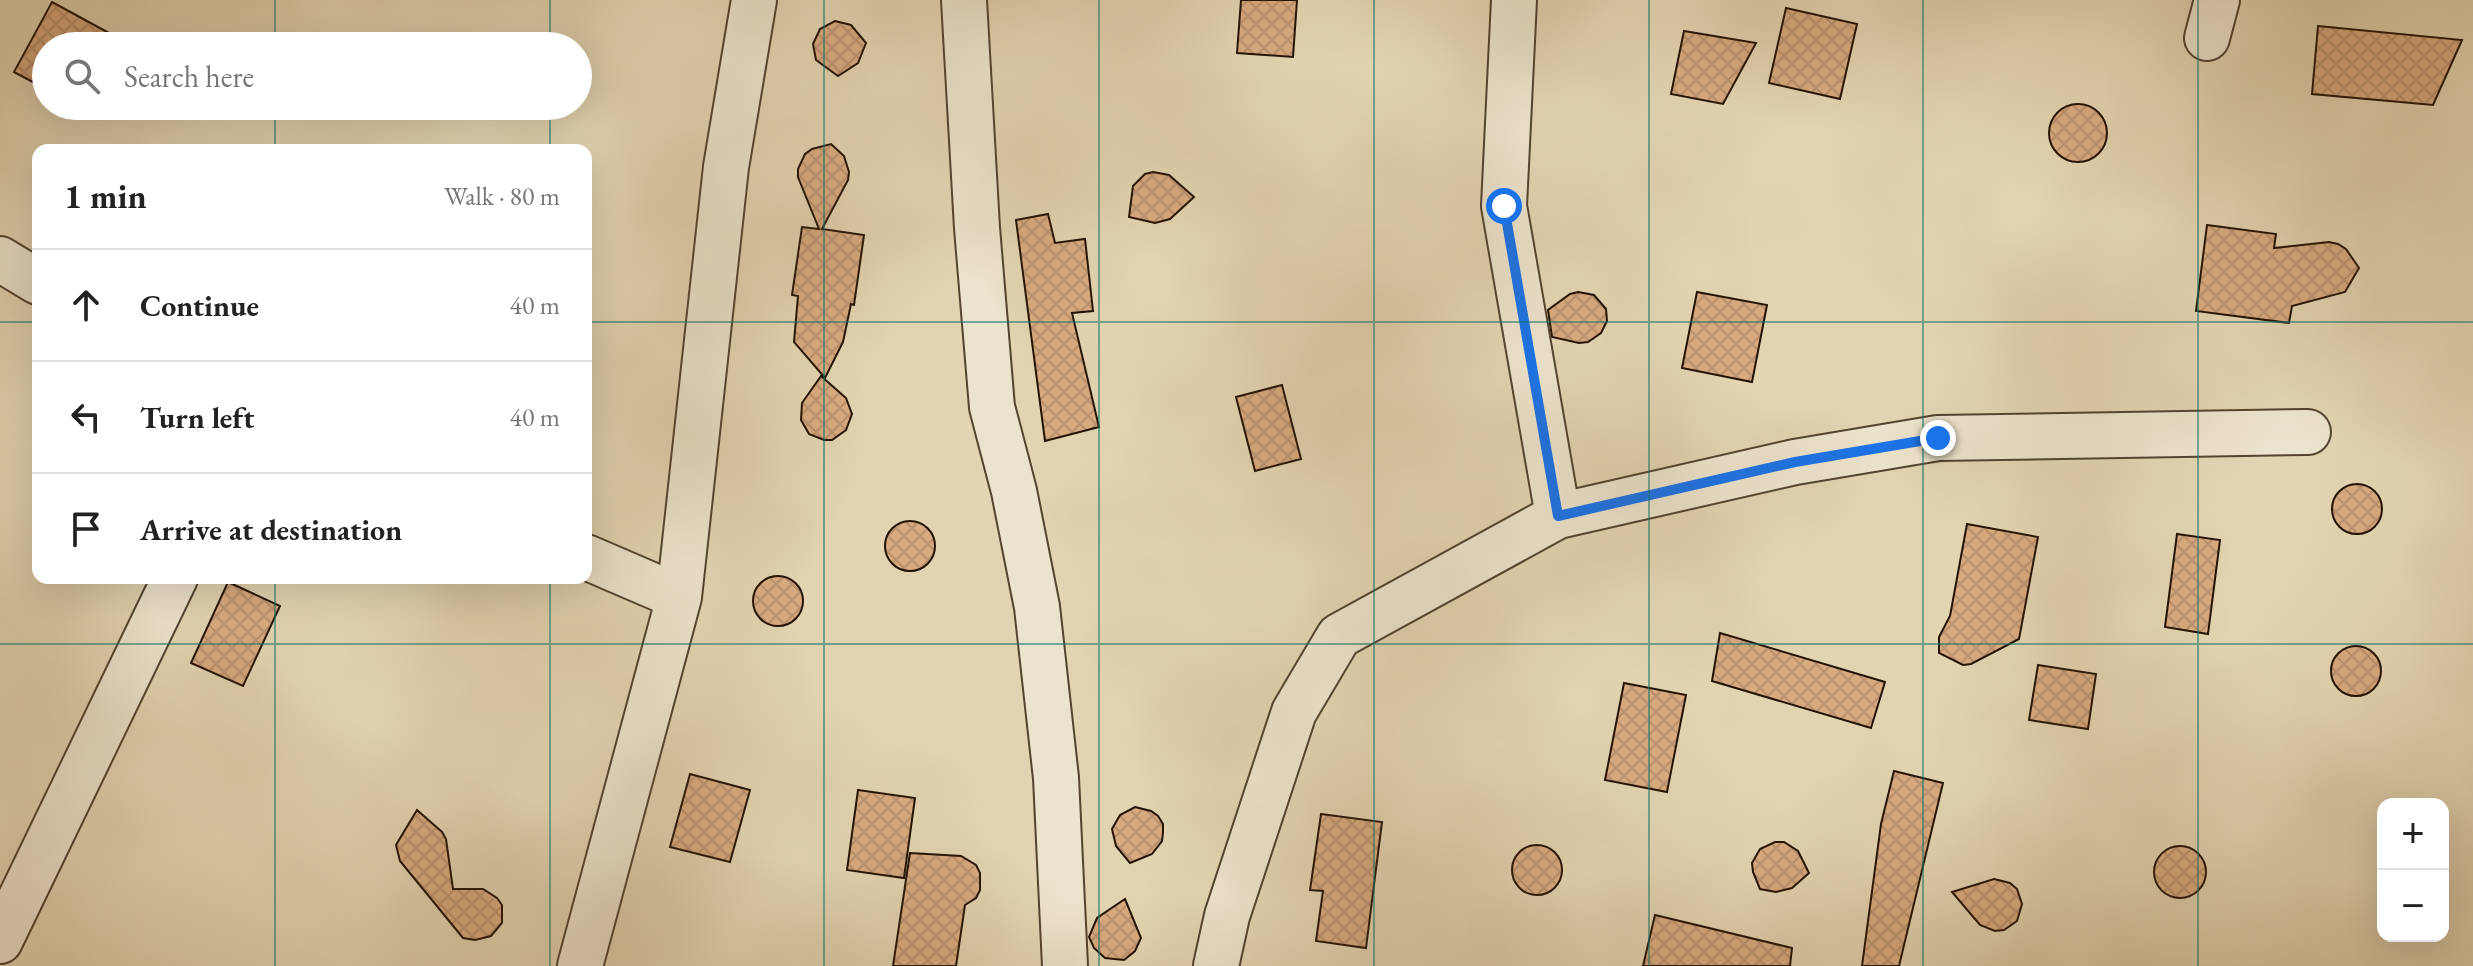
<!DOCTYPE html>
<html lang="en">
<head>
<meta charset="utf-8">
<style>
  :root { --surface:#fff; --page:#f2f2f2; --text:#222; --muted:#767676; --line:#e0e0e0 }
  body { margin:0; font-family:"EB Garamond",serif; background:var(--page); color:var(--text) }
  .controls { position:absolute; right:24px; bottom:24px; display:grid; overflow:hidden; border-radius:16px; box-shadow:0 8px 32px #0002 }
  .controls button { width:72px; height:72px; display:grid; place-items:center; padding:0; border:0; border-bottom:2px solid var(--line); background:var(--surface); color:var(--text); font:40px sans-serif }
  .stop { position:absolute; width:24px; height:24px; margin:-18px; border:6px solid #1a73e8; border-radius:50%; background:#fff }
  .stop.end { background:#1a73e8; border-color:#fff; box-shadow:0 2px 8px #0008 }
  .list { margin:0; padding:0; list-style:none }
  h2 { display:flex; justify-content:space-between; align-items:center; height:104px; margin:0; padding:0 32px; font-size:34px }
  h2 small { font-size:26px; font-weight:400; color:var(--muted) }
  .list li { display:grid; grid-template-columns:52px 1fr auto; gap:24px; align-items:center; box-sizing:border-box; height:112px; padding:0 32px; border-top:2px solid var(--line) }
  .list b { display:block; font-size:30px; white-space:nowrap }
  .list em { font-size:26px; font-style:normal; color:var(--muted) }
  .icon { flex:none; width:44px; height:44px; fill:none; stroke:currentColor; stroke-width:2; stroke-linecap:round; stroke-linejoin:round }
  .map { position:relative; flex:none; width:2473px; height:966px; overflow:hidden }
  .search { position:absolute; background:var(--surface); box-shadow:0 8px 32px #0002; left:32px; top:32px; width:560px; height:88px; display:flex; align-items:center; gap:20px; box-sizing:border-box; padding:0 28px; border-radius:44px; color:var(--muted); font-size:30px }
  .panel { position:absolute; background:var(--surface); box-shadow:0 8px 32px #0002; left:32px; top:144px; width:560px; height:440px; border-radius:16px }
  .map>svg:first-child { display:block }
</style>
</head>
<body>
<div class="map">
<svg width="2473" height="966" viewBox="0 0 2473 966">
  <defs>
    <pattern id="building-cross-hatch" width="8" height="8" patternUnits="userSpaceOnUse" patternTransform="scale(2)"><rect width="8" height="8" fill="#d8aa80"/><path d="M0 0l8 8M0 8l8-8" fill="none" stroke="#b9916d"/></pattern>
  </defs>
  <rect width="100%" height="100%" fill="#e2d4b1"/>
  <filter id="stains"><feTurbulence type="fractalNoise" baseFrequency=".0025" numOctaves="4"/><feColorMatrix values="0 0 0 0 .2 0 0 0 0 .09 0 0 0 0 .02 0 0 0 .5 -.17"/></filter>
  <radialGradient id="worn" r=".72"><stop offset=".6" stop-color="#630" stop-opacity="0"/><stop offset="1" stop-color="#630" stop-opacity=".3"/></radialGradient>
  <path fill="url(#building-cross-hatch)" stroke="#231304" stroke-width="2" d="M1241 0H1297L1293 57 1237 53Z
    M52 2 120 39 116 46H46V89L14 72Z
    M1786 8 1857 24 1840 99 1769 83Z
    M835 21 851 25 866 43 858 63 838 76 816 60 813 44 820 29Z
    M2318 26 2462 40 2433 105 2312 94Z
    M1684 31 1756 43 1723 104 1671 94Z
    M2049 133a29 29 0 1 1 58 0a29 29 0 1 1-58 0Z
    M831 144 844 156 849 172 848 180 822 229 864 235 854 305 851 304 843 342 825 378 794 342 798 296 792 295 802 227 819 229 798 177V169L805 154 812 149Z
    M1153 172 1169 175 1194 197 1170 219 1155 223 1129 217 1133 186 1145 174Z
    M1048 214 1055 243 1085 239 1093 311 1072 313 1099 427 1045 441 1016 220Z
    M2207 225 2276 234 2274 248 2329 242 2338 244 2346 249 2359 268 2345 292 2292 306 2289 323 2196 311Z
    M1578 292 1594 295 1606 309 1607 321 1601 333 1588 342 1579 343 1552 337 1548 310 1570 294Z
    M1697 292 1767 305 1752 382 1682 368Z
    M821 376 846 398 852 414 846 430 832 440H824L809 434 801 420 802 403Z
    M1282 385 1301 459 1255 471 1236 397Z
    M2332 509a25 25 0 1 1 50 0a25 25 0 1 1-50 0Z
    M885 546a25 25 0 1 1 50 0a25 25 0 1 1-50 0Z
    M1967 524 2038 537 2019 639 1971 664 1963 665 1939 653V637L1950 616Z
    M2177 534 2220 540 2208 634 2165 627Z
    M753 601a25 25 0 1 1 50 0a25 25 0 1 1-50 0Z
    M228 582 280 606 243 686 191 663Z
    M1720 633 1885 682 1871 728 1712 681Z
    M2331 671a25 25 0 1 1 50 0a25 25 0 1 1-50 0Z
    M2038 665 2096 674 2088 729 2029 720Z
    M1624 683 1686 695 1667 792 1605 780Z
    M1894 771 1943 783 1899 966H1862L1881 824Z
    M690 774 750 790 730 862 670 847Z
    M858 790 915 798 904 878 847 870Z
    M1135 807 1151 811 1158 816 1163 824V832L1162 841 1152 854 1130 863 1116 846 1112 829 1120 815Z
    M417 810 442 832 446 839 453 889H483L497 898 502 905V923L491 936 475 940 463 938 400 861 396 845Z
    M1321 814 1382 822 1366 948 1316 941 1323 891 1310 890Z
    M1775 842H1784L1798 851 1809 873 1792 888 1776 892 1760 889 1753 872 1752 863 1760 849Z
    M1512 870a25 25 0 1 1 50 0a25 25 0 1 1-50 0Z
    M2154 872a26 26 0 1 1 52 0a26 26 0 1 1-52 0Z
    M910 853 961 856 976 865 980 873V890L976 898 965 905 956 966H893Z
    M1994 879 2010 883 2017 889 2022 904 2017 921 2004 930 1995 931 1980 925 1952 892Z
    M1125 899 1141 938 1135 951 1124 960 1105 958 1094 948 1089 937 1097 918Z
    M1655 915 1792 948 1790 966H1643Z"/>
  <g fill="none" stroke-linecap="round" stroke-linejoin="round">
    <g stroke="#53432f" stroke-width="48">
      <path id="minor" d="M964 0 977 228 992 407 1014 491 1037 607 1056 778 1065 966
        M1514 0 1504 206 1558 516
        M2207 38 2217 0
        M0 259 38 282
        M586 557 679 597
        M0 941 175 578
        M580 966 679 597 726 167 754 0
        M1216 966 1227 916 1294 712 1339 636 1558 516 1795 462 1938 438 2308 432"/>
    </g>
    <use href="#minor" stroke="#ece3cc" stroke-width="44"/>
  </g>
  <g fill="none" stroke-linecap="round" stroke-linejoin="round">
    <path stroke="#1a73e8" stroke-width="10" d="M1504 206 1558 516 1795 462 1938 438"/>
  </g>
  <path fill="none" stroke="#0f766e" stroke-width="2" stroke-opacity="0.55" d="M275 0V46M550 0V46M824 0V966M1099 0V966M1374 0V966M1649 0V966M1923 0V966M2198 0V966M275 106V150M550 106V150M0 322H38M586 322H2473M275 578V966M550 578V966M0 644H2473"/>
  <rect width="100%" height="100%" filter="url(#stains)"/>
  <rect width="100%" height="100%" fill="url(#worn)"/>
</svg>
<div class="controls">
<button>+</button>
<button>−</button>
</div>
<div class="stop" style="left:1504px;top:206px"></div>
<div class="stop end" style="left:1938px;top:438px"></div>
<div class="search"><svg class="icon" aria-label="search" viewBox="0 0 24 24"><circle cx="10" cy="10" r="6"/><path d="M15 15l6 6"/></svg>Search here</div>
<section class="panel">
<h2>1 min<small>Walk · 80 m</small></h2>
<ul class="list">
<li><svg class="icon" aria-label="ahead" viewBox="0 0 24 24"><path d="M12 20V5M6 11l6-6 6 6"/></svg><div><b>Continue</b></div><em>40 m</em></li>
<li><svg class="icon" aria-label="left" viewBox="0 0 24 24"><path d="M17 20v-9H6M10 6l-5 5 5 5"/></svg><div><b>Turn left</b></div><em>40 m</em></li>
<li><svg class="icon" aria-label="arrive" viewBox="0 0 24 24"><path d="M6 21V4h12l-3 4 3 4H6"/></svg><div><b>Arrive at destination</b></div></li>
</ul>
</section>
</div>
</body>
</html>
